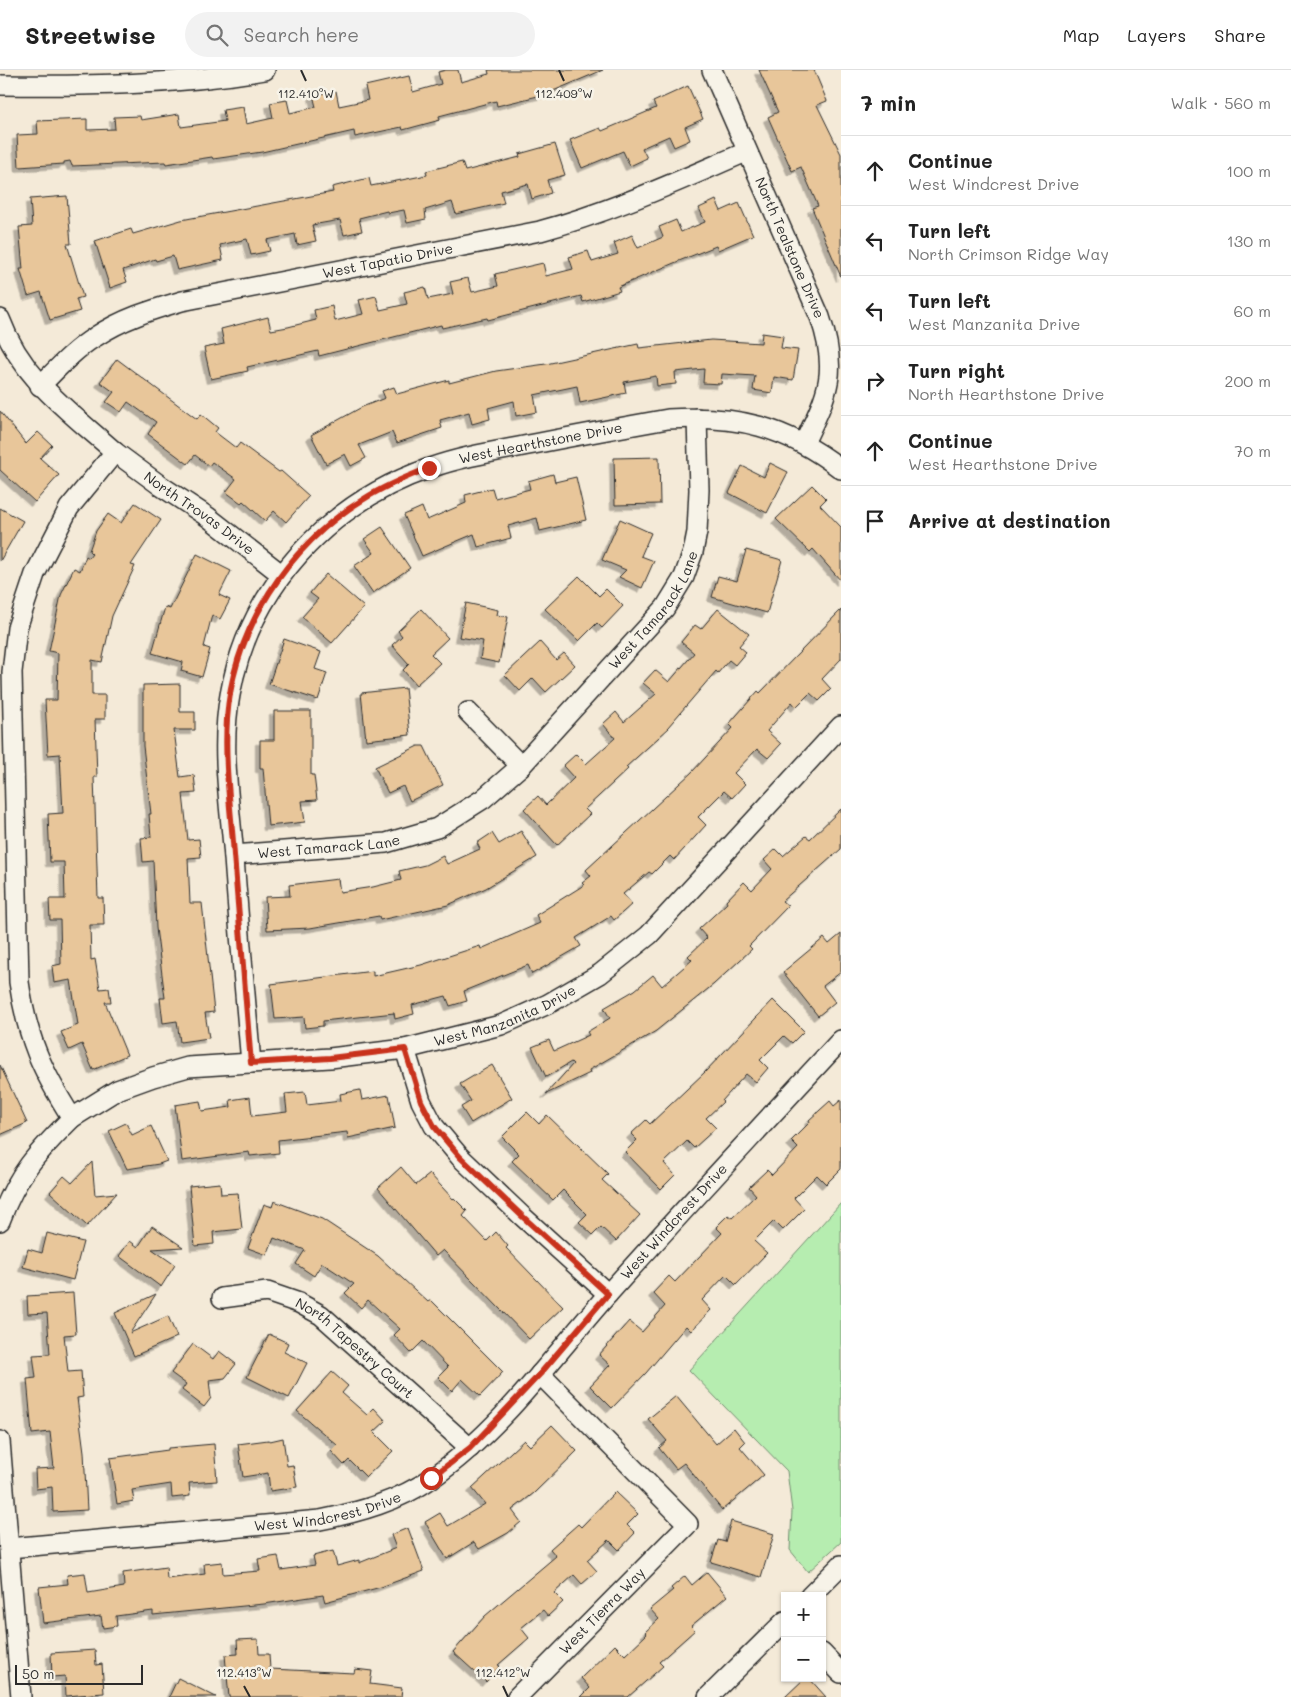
<!DOCTYPE html>
<html lang="en">
<head>
<meta charset="utf-8">
<style>
  :root { --surface:#fff; --page:#f2f2f2; --text:#222; --muted:#767676; --line:#e0e0e0 }
  body { margin:0; font-family:Mali,sans-serif; background:var(--page); color:var(--text) }
  .controls { position:absolute; right:15px; bottom:15px; display:grid; overflow:hidden; border-radius:0px; box-shadow:0 1px 4px #0004 }
  .controls button { width:45px; height:45px; display:grid; place-items:center; padding:0; border:0; border-bottom:1px solid var(--line); background:var(--surface); color:var(--text); font:25px sans-serif }
  .scale { position:absolute; left:15px; bottom:12px; width:128px; box-sizing:border-box; padding-left:5px; border:2px solid #2b2b2b; border-top:0; font-size:14px; line-height:18px; white-space:nowrap; color:#2b2b2b; -webkit-text-stroke:4px #f7f3e8; paint-order:stroke }
  .stop { position:absolute; width:15px; height:15px; margin:-11px; border:4px solid #c8321e; border-radius:50%; background:#fff }
  .stop.end { background:#c8321e; border-color:#fff; box-shadow:0 1px 5px #0008 }
  .list { margin:0; padding:0; list-style:none }
  h2 { display:flex; justify-content:space-between; align-items:center; height:65px; margin:0; padding:0 20px; font-size:21px }
  h2 small { font-size:16px; font-weight:400; color:var(--muted) }
  .list li { display:grid; grid-template-columns:32px 1fr auto; gap:15px; align-items:center; box-sizing:border-box; height:70px; padding:0 20px; border-top:1px solid var(--line) }
  .list b { display:block; font-size:19px; white-space:nowrap }
  .list p { margin:0; font-size:16px; white-space:nowrap; color:var(--muted) }
  .list em { font-size:16px; font-style:normal; color:var(--muted) }
  .icon { flex:none; width:28px; height:28px; fill:none; stroke:currentColor; stroke-width:2; stroke-linecap:round; stroke-linejoin:round }
  .map { position:relative; flex:none; width:841px; height:1627px; overflow:hidden }
  header { display:flex; align-items:center; gap:30px; box-sizing:border-box; height:70px; padding:0 25px; background:var(--surface); border-bottom:1px solid var(--line) }
  header strong { font-size:24px }
  nav { display:flex; gap:28px; margin-inline-start:auto; font-size:18px }
  .search { width:350px; height:45px; background:var(--page); display:flex; align-items:center; gap:12px; box-sizing:border-box; padding:0 18px; border-radius:28px; color:var(--muted); font-size:19px }
  main { display:flex }
  aside { flex:1; background:var(--surface) }
  .map>svg:first-child { display:block }
</style>
</head>
<body>
<header>
<strong>Streetwise</strong>
<div class="search"><svg class="icon" aria-label="search" viewBox="0 0 24 24"><circle cx="10" cy="10" r="6"/><path d="M15 15l6 6"/></svg>Search here</div>
<nav><a>Map</a><a>Layers</a><a>Share</a></nav>
</header>
<main>
<div class="map">
<svg width="841" height="1627" viewBox="0 0 841 1627">
  <defs>
    <filter id="shadow"><feDropShadow dx="-4.5" dy="4.5" stdDeviation="0" flood-color="#0004"/></filter>
  </defs>
  <rect width="100%" height="100%" fill="#f4ead8"/>
  <filter id="ink" filterUnits="userSpaceOnUse"><feTurbulence type="fractalNoise" baseFrequency=".02" numOctaves="2"/><feDisplacementMap in="SourceGraphic" scale="10" xChannelSelector="R" yChannelSelector="G"/><feConvolveMatrix kernelMatrix="1 2 1 2 8 2 1 2 1" color-interpolation-filters="sRGB"/></filter>
  <g filter="url(#ink)">
    <path fill="#b6edb0" stroke="#708c6e" d="M841 1133V1472L808 1502 790 1480 792 1441 787 1401 689 1300Z"/>
    <path fill="#e8c69a" stroke="#2b2b2b" filter="url(#shadow)" d="M446 0H458L461 12 489 4 488 0H603L546 24 497 36 496 31 439 46 440 50 403 60 402 57 355 67 354 61 262 82 213 89 212 87 166 94 165 92 72 96 70 91 64 92V94L19 97 17 65 38 64 37 51 87 49V60L115 59 114 47 140 46 141 50 179 44 181 57 225 51 223 40 243 37 246 54 273 48 270 33 287 30 290 43 316 37 313 25 336 21 339 36 368 30 365 16 409 6 413 22 441 14 438 2Z
      M759 0H814L827 31 817 35 841 84V207L812 138 818 136 801 97 792 101 768 47 778 42Z
      M688 16 703 49 685 57 690 70 674 77 669 66 642 78 647 88 630 96 623 81 582 98 570 70 600 58 602 61 656 38 653 32Z
      M555 74 565 105 547 110 551 123 532 129 528 114 501 121 504 133 456 144 452 132 425 140 426 149 407 153 404 140 388 143 387 141 359 148 362 161 344 165 340 150 312 155 316 171 297 175 295 164 267 170 270 181 251 185 247 169 220 175 223 190 177 200 173 186 156 191 155 189 123 200 127 212 110 218 95 171 131 159 133 164 181 150 333 122 332 117 369 108 371 116 427 105 426 101 462 92 465 101 520 87 519 84Z
      M67 126 71 174H67L83 227 76 229 80 241 50 250 41 222 28 226 20 199H23L19 157 32 156 30 129Z
      M716 130 721 141 739 133 753 165 718 180 716 176 674 193 618 217 620 221 583 232 581 226 488 250 487 248 442 258 441 255 319 286 318 281 247 297 248 301 211 309 204 278 224 274 221 259 268 247 271 260 288 257 316 250 314 240 332 236 335 251 363 244 359 230 376 226 380 240 407 234 404 222 425 217 428 229 453 224 450 212 468 208 472 222 498 216 495 204 543 193 546 206 573 199 569 187 588 181 592 192 618 184 614 173 632 165 638 178 663 167 659 157 676 150 681 162 705 152 699 138Z
      M762 263 783 266 781 278 798 280 793 310 774 307 772 323 753 320 755 306 722 304 721 314 703 313 704 299 675 302 676 314 657 316 656 306 624 312 626 323 580 333 577 316 534 325 537 342 516 346 514 331 488 338 490 349 472 354 469 342 440 350 442 358 397 373 392 362 359 375 366 388 351 396 345 384 326 394 311 365 362 337 385 328 382 321 394 317 397 324 449 310V313L496 301 546 294 638 274 639 278 711 270 761 273Z
      M117 289 197 349 201 344 218 358 215 362 236 378 240 373 279 402 281 401 309 426 286 452 274 441 265 451 243 431 241 433 226 422 236 409 212 392 209 396 195 385 188 394 148 364 156 352 128 332 121 342 106 332 114 322 100 312Z
      M0 341 26 374 38 362 52 375 40 388 59 405 35 432 0 400Z
      M659 387 660 434 615 435 614 388Z
      M770 393 788 402 767 443 729 423 742 396 764 407Z
      M553 404 555 412 576 407 586 450 540 461 537 448 508 456 511 468 478 477 474 464 422 486 404 445 422 437 427 450 466 433 465 425 492 418 495 428 530 419 528 411Z
      M812 415 826 429 820 435 841 457V511L813 479 810 482 776 449Z
      M135 433 161 450 131 495 135 496 112 546 102 592 92 590V625H105V649H95L97 707H94L98 828H103L104 855H90L91 890 95 889 100 919 109 918 111 932H105L127 985 93 1000 82 974 69 980 61 962 78 955 71 910 54 913 52 896 61 894 60 850H50L49 829H65L64 792H50L48 744 63 743 60 684 48 685 45 630H57L58 583 49 581 61 525 74 498 80 501 86 486 89 488 92 484 89 481 96 461 108 444 121 453Z
      M0 438 23 451 0 491Z
      M620 449 651 463 641 486 654 491 642 518 619 507 626 500 602 490Z
      M382 457 410 498 373 523 354 496 374 483 364 469Z
      M746 480 782 490 767 543 712 527 718 506 737 511Z
      M197 484 231 501 219 525 230 530 220 549 212 545 204 577 210 579 202 607 181 601 183 592 152 583 165 537 170 539Z
      M326 504 364 537 332 573 302 547 318 529 310 523Z
      M579 506 599 526 606 519 623 536 602 558 597 553 579 571 545 539Z
      M466 533 498 540 497 545 508 547 499 593 480 589 483 571 459 567Z
      M421 539 448 568 431 584 440 593 416 615 403 600 409 594 392 575 402 566 398 561Z
      M718 539 749 564 739 576 746 582 735 595 729 590 718 603 716 601 668 657 669 658 626 697 628 699 585 739 590 744 557 775 524 739 538 726 546 735 574 708 563 696 576 684 586 694 615 668 603 654 616 642 624 652 656 624 643 613 655 600 669 612 694 583 681 572 695 555 701 559Z
      M841 540V589L822 609 831 619 819 631 810 623 796 637 792 632 767 661 781 674 768 688 757 679 734 703 745 714 732 728 724 721 698 747 706 755 674 790 670 786 652 804 649 802 623 824 632 834 614 850 611 846 576 868 581 876 532 904 528 895 464 921 467 931 450 936 446 926 412 935 414 944 395 949 394 943 323 951V956L305 958 304 947 275 949 271 914 373 901V906L421 895 480 876 481 879 540 853 536 845 584 815 582 813 591 806 586 800 692 702 733 658 729 654 758 621 760 623Z
      M284 569 321 582 315 599 327 603 318 630 269 614Z
      M540 572 556 590 564 583 575 595 546 622 533 608 520 621 505 605Z
      M180 614V642H195V660H174L180 707 194 705 196 723 183 724 188 770 199 769 201 787 188 788 190 833H202L214 942 205 943 209 968 180 972 177 951 163 953 160 928H165L156 858 153 791 143 792 141 768 151 767 149 744H151L143 676V615Z
      M405 618 410 665 366 670 361 623Z
      M274 641H311V705H314L317 730 302 731 305 752 268 756 263 698H260V670H274Z
      M418 676H424L443 715 410 731 403 716 388 723 375 697Z
      M841 739V779L782 831 788 836 749 876 752 879 714 914 656 961 589 1000 590 1003 546 1024 573 994 571 992 546 1007 532 977 549 970 554 981 589 965 587 962 610 948 604 938 635 920 653 905 662 916 692 890 688 886 707 868 699 859 727 833 726 831 744 812 752 820 772 799 764 790 776 779 783 786 806 766 810 769Z
      M521 761 537 787 486 818 448 835 380 850 379 846 310 858 267 860 265 827 290 826 289 815 338 809 340 822 373 817 401 810 399 801 425 795 443 786 447 794 480 779 477 773 492 763 499 774Z
      M841 864V902L823 916 835 932 818 946 783 902 824 868 829 874Z
      M773 930 804 961 792 973 784 966 760 990 768 998 756 1012 746 1004 722 1031 723 1032 706 1048 716 1058 694 1078 687 1071 664 1093 675 1105 661 1119 625 1082 637 1070 631 1064 646 1050 650 1054 705 1002Z
      M0 995 27 1053 0 1065Z
      M492 995 512 1028 471 1053 461 1037 471 1031 460 1014Z
      M360 1020 362 1030 389 1025 395 1058 348 1068 347 1062 278 1070 279 1083 250 1086 249 1082 182 1091 175 1035 200 1031 202 1041 231 1037 230 1030 250 1027 252 1046 287 1042 285 1024 305 1022 307 1035 341 1031 340 1024Z
      M841 1030V1099L826 1114 817 1105 794 1128 804 1139 783 1160 774 1151 754 1171 767 1183 736 1215 726 1205 702 1230 711 1240 691 1261 686 1256 646 1303 612 1338 590 1316 610 1295 599 1285 629 1251 642 1262 665 1236 653 1223 669 1206 675 1212 722 1163 716 1157 728 1145 732 1148 756 1125 749 1117 767 1100 772 1105 798 1078 791 1071 810 1052 809 1050 830 1031 834 1036Z
      M527 1042 539 1054 547 1045 608 1104 602 1110 640 1145 616 1171 601 1157 593 1165 579 1152 587 1144 563 1120 553 1130 512 1091 519 1084 502 1067Z
      M126 1053 132 1065 151 1056 167 1091 159 1094 127 1099 109 1061Z
      M92 1092 95 1125 117 1123 87 1156 50 1122 64 1106 72 1113Z
      M401 1097 416 1115 430 1104 453 1129 454 1128 467 1141 463 1146 487 1171 496 1162 508 1176 506 1178 563 1237 529 1269 443 1180 436 1186 378 1118Z
      M220 1113 221 1124 238 1123 242 1159 213 1162 214 1174 195 1176 189 1116Z
      M274 1131 322 1149 378 1186 428 1232 431 1230 503 1302 480 1326 462 1309 452 1321 438 1307 448 1297 423 1271 411 1283 394 1265 400 1259 368 1230 361 1238 345 1223 354 1214 322 1193 314 1206 296 1194 305 1180 274 1168 267 1185 248 1178 264 1134 272 1137Z
      M152 1156 183 1177 152 1179 175 1195 161 1217 119 1186 130 1171 138 1177Z
      M47 1163 83 1172 73 1210 23 1197 28 1179 42 1183Z
      M73 1223 76 1264 64 1265 68 1302 81 1301 83 1327 77 1328 84 1382 87 1440 53 1442 52 1417 36 1419 35 1399 54 1398 50 1362 32 1364 27 1309 36 1308 33 1285 50 1284 47 1243 28 1244 27 1226Z
      M156 1224 130 1263 168 1246 177 1267 134 1286 115 1243Z
      M269 1264 288 1273 284 1282 307 1293 289 1328 247 1307Z
      M193 1274 213 1289 219 1281 236 1294 225 1308 209 1310 211 1328 204 1337 182 1320 186 1314 171 1303Z
      M332 1302 348 1316 342 1323 367 1345 374 1338 386 1351 374 1362 393 1381 366 1407 349 1390 344 1395 331 1381 337 1375 297 1341Z
      M676 1326 716 1374 734 1358 745 1372 740 1377 764 1405 722 1440 684 1393 676 1399 659 1378 667 1371 648 1349Z
      M552 1355 577 1381 534 1423 512 1440 521 1452 508 1463 479 1479 474 1472 447 1489 425 1452 440 1443 448 1456 485 1434 472 1418 524 1370 530 1376Z
      M283 1368 287 1396 293 1395 297 1417 270 1421 268 1403 243 1407 238 1374 268 1370 270 1371Z
      M214 1374 217 1411 189 1413 190 1426 172 1428 171 1414 132 1420 134 1431 117 1434 110 1388 168 1380V1378Z
      M615 1422 638 1444 627 1455 635 1463 619 1480 609 1470 587 1490 597 1501 582 1514 574 1505 554 1523 563 1532 548 1546 543 1540 521 1558 529 1568 498 1595 500 1596 486 1612 453 1582 485 1546 556 1486 550 1479 578 1454 581 1457Z
      M731 1451 774 1464 761 1507 711 1492 718 1470 725 1472Z
      M408 1458 424 1501 381 1517 325 1532 323 1525 264 1534 153 1545V1541L116 1546 117 1556 103 1558 101 1546 43 1553 39 1517 68 1514 67 1505 85 1503 88 1523 124 1517 123 1503 166 1497 167 1509 205 1504 204 1494 222 1492 223 1504 260 1501 258 1489 278 1486 281 1500 315 1495 313 1486 333 1481 337 1496 359 1490V1493L396 1478 391 1465Z
      M707 1502 727 1526 691 1556 695 1560 659 1592 663 1596 628 1627H581L590 1618 581 1608 615 1575 625 1585 647 1564 645 1562 659 1549 650 1539 673 1520 671 1518 685 1506 692 1515Z
      M258 1569 259 1584H269L270 1599 354 1603 355 1599 372 1601 370 1614 402 1618 401 1627H229L225 1585 238 1584 237 1570Z
      M95 1580 96 1595 102 1594 104 1623 66 1626 65 1606 52 1607 51 1583Z
      M178 1608 216 1627H169Z
      M805 1608H809L826 1627H785Z"/>
    <g fill="none" stroke-linecap="round" stroke-linejoin="round">
      <g stroke="#2b2b2b" stroke-width="22">
        <g id="street">
          <path id="s1" d="M712 0 820 247C839 302 828 323 804 373"/>
          <path d="M0 15C89 16 177 15 265 0"/>
          <path d="M0 249C22 309 69 341 115 382L69 438 35 504 17 558 12 602 19 912C27 968 42 1001 72 1048 37 1083 17 1104 0 1151"/>
          <path id="s2" d="M40 316C57 299 74 280 95 267 122 249 151 240 182 231L540 161C611 142 678 111 746 82"/>
          <path id="s3" d="M115 382 161 416 208 447 281 504"/>
          <path d="M468 642 521 696"/>
          <path id="s4" d="M234 785 386 773 437 758 483 729 521 696 665 538 684 507 693 482 697 462 699 420 697 348"/>
          <path d="M405 979 421 1031 434 1056 460 1087 522 1146 608 1224"/>
          <path id="s5" d="M251 993C245 925 239 857 234 788 230 735 220 678 230 625 249 518 328 433 430 398 464 386 499 381 534 374 579 365 623 357 668 349 738 345 785 356 841 399"/>
          <path id="s6" d="M72 1048 117 1020 153 1007 188 997 330 988 405 979 501 955 548 934 600 904 649 865 841 656"/>
          <path id="s7" d="M222 1228 267 1222 299 1233 321 1245 470 1378"/>
          <path d="M0 1371 21 1627"/>
          <path id="s8" d="M9 1478 320 1450C360 1442 399 1431 432 1408 501 1360 554 1285 609 1223 685 1138 763 1054 841 970"/>
          <path d="M810 1526 841 1495"/>
          <path d="M822 1583 841 1603"/>
          <path id="s9" d="M517 1627 688 1454 540 1304"/>
          <path d="M708 1627 785 1551"/>
        </g>
      </g>
      <use href="#street" stroke="#f7f3e8" stroke-width="19"/>
    </g>
  </g>
  <g fill="none" stroke-linecap="round" stroke-linejoin="round" filter="url(#ink)">
    <path stroke="#c8321e" stroke-width="6" d="M429 398C406 407 384 416 364 429 288 475 233 560 227 649 224 695 231 740 234 785 240 855 245 924 251 993L330 988 405 979 421 1031 434 1056 460 1087 522 1146 608 1224 540 1304 470 1378 431 1408"/>
  </g>
  <path fill="none" stroke="#2b2b2b" stroke-width="2" d="M301 0 306 11M559 0 564 11M244 1616 250 1627M503 1616 508 1627"/>
  <g text-anchor="middle" stroke-width="5" stroke-linejoin="round" paint-order="stroke">
    <g font-size="14" fill="#2b2b2b" stroke="#f7f3e8">
      <text dy="5" stroke="none"><textPath href="#s1" startOffset="194">North Tealstone Drive</textPath></text>
      <text dy="5" stroke="none"><textPath href="#s2" startOffset="378">West Tapatio Drive</textPath></text>
      <text dy="5" stroke="none"><textPath href="#s5" startOffset="800">West Hearthstone Drive</textPath></text>
      <text dy="5" stroke="none"><textPath href="#s3" startOffset="104">North Trovas Drive</textPath></text>
      <text dy="5" stroke="none"><textPath href="#s4" startOffset="516">West Tamarack Lane</textPath></text>
      <text dy="5" stroke="none"><textPath href="#s4" startOffset="95">West Tamarack Lane</textPath></text>
      <text dy="5" stroke="none"><textPath href="#s6" startOffset="451">West Manzanita Drive</textPath></text>
      <text dy="5" stroke="none"><textPath href="#s8" startOffset="786">West Windcrest Drive</textPath></text>
      <text dy="5" stroke="none"><textPath href="#s7" startOffset="151">North Tapestry Court</textPath></text>
      <text dy="5" stroke="none"><textPath href="#s8" startOffset="321">West Windcrest Drive</textPath></text>
      <text dy="5" stroke="none"><textPath href="#s9" startOffset="121">West Tierra Way</textPath></text>
    </g>
  </g>
  <g font-size="12" text-anchor="middle" fill="#2b2b2b" stroke="#f7f3e8" stroke-width="5" stroke-linejoin="round" paint-order="stroke">
    <text x="306" y="28">112.410°W</text>
    <text x="564" y="28">112.409°W</text>
    <text x="244" y="1607">112.413°W</text>
    <text x="503" y="1607">112.412°W</text>
  </g>
</svg>
<div class="controls">
<button>+</button>
<button>−</button>
</div>
<div class="scale">50 m</div>
<div class="stop" style="left:431px;top:1408px"></div>
<div class="stop end" style="left:429px;top:398px"></div>
</div>
<aside>
<h2>7 min<small>Walk · 560 m</small></h2>
<ul class="list">
<li><svg class="icon" aria-label="ahead" viewBox="0 0 24 24"><path d="M12 20V5M6 11l6-6 6 6"/></svg><div><b>Continue</b><p>West Windcrest Drive</p></div><em>100 m</em></li>
<li><svg class="icon" aria-label="left" viewBox="0 0 24 24"><path d="M17 20v-9H6M10 6l-5 5 5 5"/></svg><div><b>Turn left</b><p>North Crimson Ridge Way</p></div><em>130 m</em></li>
<li><svg class="icon" aria-label="left" viewBox="0 0 24 24"><path d="M17 20v-9H6M10 6l-5 5 5 5"/></svg><div><b>Turn left</b><p>West Manzanita Drive</p></div><em>60 m</em></li>
<li><svg class="icon" aria-label="right" viewBox="0 0 24 24"><path d="M7 20v-9h11M14 6l5 5-5 5"/></svg><div><b>Turn right</b><p>North Hearthstone Drive</p></div><em>200 m</em></li>
<li><svg class="icon" aria-label="ahead" viewBox="0 0 24 24"><path d="M12 20V5M6 11l6-6 6 6"/></svg><div><b>Continue</b><p>West Hearthstone Drive</p></div><em>70 m</em></li>
<li><svg class="icon" aria-label="arrive" viewBox="0 0 24 24"><path d="M6 21V4h12l-3 4 3 4H6"/></svg><div><b>Arrive at destination</b></div></li>
</ul>
</aside>
</main>
</body>
</html>
